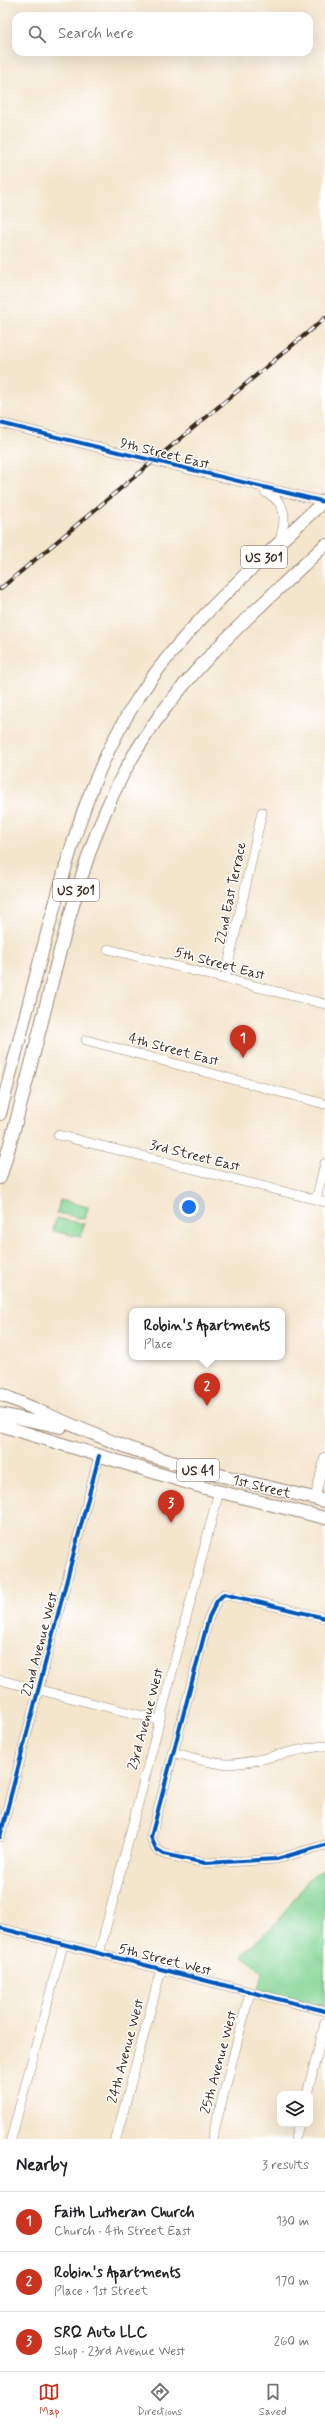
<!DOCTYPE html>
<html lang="en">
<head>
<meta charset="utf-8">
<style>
  :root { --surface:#fff; --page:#f2f2f2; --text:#202124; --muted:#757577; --line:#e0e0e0; --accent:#c8321e }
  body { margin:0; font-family:Mynerve,sans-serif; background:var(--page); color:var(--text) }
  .controls { position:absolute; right:12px; bottom:12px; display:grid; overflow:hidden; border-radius:8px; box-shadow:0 4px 16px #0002 }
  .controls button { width:36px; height:36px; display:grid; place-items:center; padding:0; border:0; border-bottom:1px solid var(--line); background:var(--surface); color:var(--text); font:20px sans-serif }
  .you { position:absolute; left:189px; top:1207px; width:14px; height:14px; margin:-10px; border:3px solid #fff; border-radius:50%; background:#1a73e8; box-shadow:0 0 0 6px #1a73e833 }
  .badge { display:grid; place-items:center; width:26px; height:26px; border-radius:50%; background:var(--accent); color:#fff; font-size:13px; font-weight:700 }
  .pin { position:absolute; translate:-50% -33px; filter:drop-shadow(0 1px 2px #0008) }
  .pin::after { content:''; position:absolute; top:21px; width:14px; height:12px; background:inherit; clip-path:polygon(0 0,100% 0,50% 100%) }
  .popup { position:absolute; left:129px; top:1308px; width:156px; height:52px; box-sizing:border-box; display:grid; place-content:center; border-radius:8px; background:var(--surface); filter:drop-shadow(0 1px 3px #0005); font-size:13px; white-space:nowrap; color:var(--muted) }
  .popup b { font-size:15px; color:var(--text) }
  .popup::after { content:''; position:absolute; left:50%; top:100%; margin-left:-8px; border:8px solid transparent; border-top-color:var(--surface) }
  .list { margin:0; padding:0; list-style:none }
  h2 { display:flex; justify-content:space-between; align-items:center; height:52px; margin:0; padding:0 16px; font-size:17px }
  h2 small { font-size:13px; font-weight:400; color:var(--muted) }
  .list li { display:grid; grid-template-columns:26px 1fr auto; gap:12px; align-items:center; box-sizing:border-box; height:60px; padding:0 16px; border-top:1px solid var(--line) }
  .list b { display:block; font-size:15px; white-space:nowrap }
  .list p { margin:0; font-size:13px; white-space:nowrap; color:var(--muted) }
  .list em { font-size:13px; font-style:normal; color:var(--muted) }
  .icon { flex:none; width:22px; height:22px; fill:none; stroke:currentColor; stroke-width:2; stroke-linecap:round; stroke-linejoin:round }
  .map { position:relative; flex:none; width:325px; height:2139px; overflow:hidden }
  .search { position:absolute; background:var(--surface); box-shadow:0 4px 16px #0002; left:12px; right:12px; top:12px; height:44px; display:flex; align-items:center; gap:10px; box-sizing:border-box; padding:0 14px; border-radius:12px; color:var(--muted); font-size:15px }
  .sheet { height:232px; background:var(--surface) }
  nav { display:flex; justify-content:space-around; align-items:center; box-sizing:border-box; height:56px; border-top:1px solid var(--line); background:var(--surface); font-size:11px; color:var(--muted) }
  nav a { display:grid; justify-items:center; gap:2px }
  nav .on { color:var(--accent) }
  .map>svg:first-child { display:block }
</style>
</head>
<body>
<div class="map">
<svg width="325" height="2139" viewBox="0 0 325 2139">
  <rect width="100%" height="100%" fill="#fff"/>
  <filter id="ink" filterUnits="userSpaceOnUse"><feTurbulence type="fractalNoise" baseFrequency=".025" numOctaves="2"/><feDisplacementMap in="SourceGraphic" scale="8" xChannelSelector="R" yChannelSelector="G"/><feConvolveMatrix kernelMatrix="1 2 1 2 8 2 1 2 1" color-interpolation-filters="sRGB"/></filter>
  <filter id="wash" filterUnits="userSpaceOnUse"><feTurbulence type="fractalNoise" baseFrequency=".012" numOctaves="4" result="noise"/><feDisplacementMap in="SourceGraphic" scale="16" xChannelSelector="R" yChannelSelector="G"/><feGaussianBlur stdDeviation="0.9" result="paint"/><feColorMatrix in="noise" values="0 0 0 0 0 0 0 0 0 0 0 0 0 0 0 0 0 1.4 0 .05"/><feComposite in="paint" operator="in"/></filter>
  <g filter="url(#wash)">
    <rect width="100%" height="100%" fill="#f4e5cd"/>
    <path fill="#84d495" stroke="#607f5a" d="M60 1200 88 1207 85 1219 57 1213Z
      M56 1218 84 1224 81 1237 53 1231Z
      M325 1868 324 2007 258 1990 262 1972 242 1955 279 1920 308 1880Z"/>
  </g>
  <g filter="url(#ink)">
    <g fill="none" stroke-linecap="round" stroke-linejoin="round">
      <g stroke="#988876" stroke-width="10">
        <path id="minor" d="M0 423C108 450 216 476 325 502
          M265 492C289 503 286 521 279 543
          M108 949 325 1004
          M225 979 262 812
          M86 1040 325 1104
          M58 1135 325 1202
          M316 1200 325 1163
          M315 1498 325 1457
          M325 1618 224 1594 217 1601 209 1617 151 1837 156 1849 164 1854 205 1863 277 1859 325 1845
          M0 1680 159 1720
          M172 1752C191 1757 210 1764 229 1764 262 1763 292 1748 325 1746
          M0 1837 99 1456
          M0 1928 325 2011
          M99 1954 219 1491
          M307 2094 325 2023
          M11 2139 63 1945
          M116 2139 161 1970
          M212 2139 250 1992
          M295 2139 299 2124"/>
      </g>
      <g stroke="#988876" stroke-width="14">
        <path id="major" d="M0 1114C15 1055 31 996 46 937 69 853 90 771 138 698 187 622 260 562 325 500
          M0 1178C23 1103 40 1026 60 951 81 875 101 803 145 737 193 663 262 605 325 545
          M0 1394C50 1415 98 1438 149 1455 207 1474 266 1486 325 1501
          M0 1414 61 1427
          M0 1425 205 1488 325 1518"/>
      </g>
      <use href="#minor" stroke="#fff" stroke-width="9"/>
      <use href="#major" stroke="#fff" stroke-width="12"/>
      <g stroke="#3b2a1e" stroke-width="4">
        <path id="rail" d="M0 589 325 318"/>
      </g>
      <use href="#rail" stroke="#fff" stroke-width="2.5" stroke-dasharray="8" stroke-linecap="butt"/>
      <g stroke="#fff" stroke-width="6">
        <path id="cycleway" d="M0 423C108 450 216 476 325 502
          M325 1618 224 1594 217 1601 209 1617 151 1837 156 1849 164 1854 205 1863 277 1859 325 1845
          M0 1837 99 1456
          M0 1928 325 2011"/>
      </g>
      <use href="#cycleway" stroke="#0057b8" stroke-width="4"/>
    </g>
  </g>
  <g text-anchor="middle" stroke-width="3" stroke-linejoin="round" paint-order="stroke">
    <g fill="#fff" stroke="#766a62" stroke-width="1">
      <rect x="241" y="546" width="46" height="22" rx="3"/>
      <rect x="53" y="879" width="46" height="22" rx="3"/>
      <rect x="177" y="1459" width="42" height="22" rx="3"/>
    </g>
    <g font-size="13" font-weight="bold" fill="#3b2a1e">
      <text x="264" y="562">US 301</text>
      <text x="76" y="895">US 301</text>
      <text x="198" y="1475">US 41</text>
    </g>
    <g font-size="14" fill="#3b2a1e" stroke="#fff">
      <text transform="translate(165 453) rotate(14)" y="5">9th Street East</text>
      <text transform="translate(230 893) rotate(-78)" y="5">22nd East Terrace</text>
      <text transform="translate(220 963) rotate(15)" y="5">5th Street East</text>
      <text transform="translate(174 1049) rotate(15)" y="5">4th Street East</text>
      <text transform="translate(195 1155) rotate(14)" y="5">3rd Street East</text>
      <text transform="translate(262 1486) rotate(14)" y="5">1st Street</text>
      <text transform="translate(39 1644) rotate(-75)" y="5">22nd Avenue West</text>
      <text transform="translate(145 1719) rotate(-75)" y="5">23rd Avenue West</text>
      <text transform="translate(165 1959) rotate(14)" y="5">5th Street West</text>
      <text transform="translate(125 2051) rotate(-75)" y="5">24th Avenue West</text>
      <text transform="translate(218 2062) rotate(-75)" y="5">25th Avenue West</text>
    </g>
  </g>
</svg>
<div class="controls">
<button><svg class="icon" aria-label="layers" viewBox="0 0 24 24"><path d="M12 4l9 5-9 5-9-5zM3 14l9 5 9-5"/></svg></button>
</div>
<div class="you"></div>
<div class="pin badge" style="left:243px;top:1058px">1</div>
<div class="pin badge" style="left:207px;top:1406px">2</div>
<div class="popup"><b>Robin's Apartments</b>Place</div>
<div class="pin badge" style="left:171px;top:1523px">3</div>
<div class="search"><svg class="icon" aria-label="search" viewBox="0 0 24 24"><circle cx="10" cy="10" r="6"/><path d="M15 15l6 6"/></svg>Search here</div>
</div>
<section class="sheet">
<h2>Nearby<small>3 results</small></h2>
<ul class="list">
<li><span class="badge">1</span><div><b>Faith Lutheran Church</b><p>Church · 4th Street East</p></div><em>130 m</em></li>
<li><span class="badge">2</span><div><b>Robin's Apartments</b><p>Place · 1st Street</p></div><em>170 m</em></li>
<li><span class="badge">3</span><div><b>SRQ Auto LLC</b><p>Shop · 23rd Avenue West</p></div><em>260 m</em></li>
</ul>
</section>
<nav>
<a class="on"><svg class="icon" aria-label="map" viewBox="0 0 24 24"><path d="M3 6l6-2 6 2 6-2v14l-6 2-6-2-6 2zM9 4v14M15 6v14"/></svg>Map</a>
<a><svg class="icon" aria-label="directions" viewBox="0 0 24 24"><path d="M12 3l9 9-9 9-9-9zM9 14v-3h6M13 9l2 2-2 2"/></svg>Directions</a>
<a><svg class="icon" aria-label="saved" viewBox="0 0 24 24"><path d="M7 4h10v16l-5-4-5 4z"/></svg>Saved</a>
</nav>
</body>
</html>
